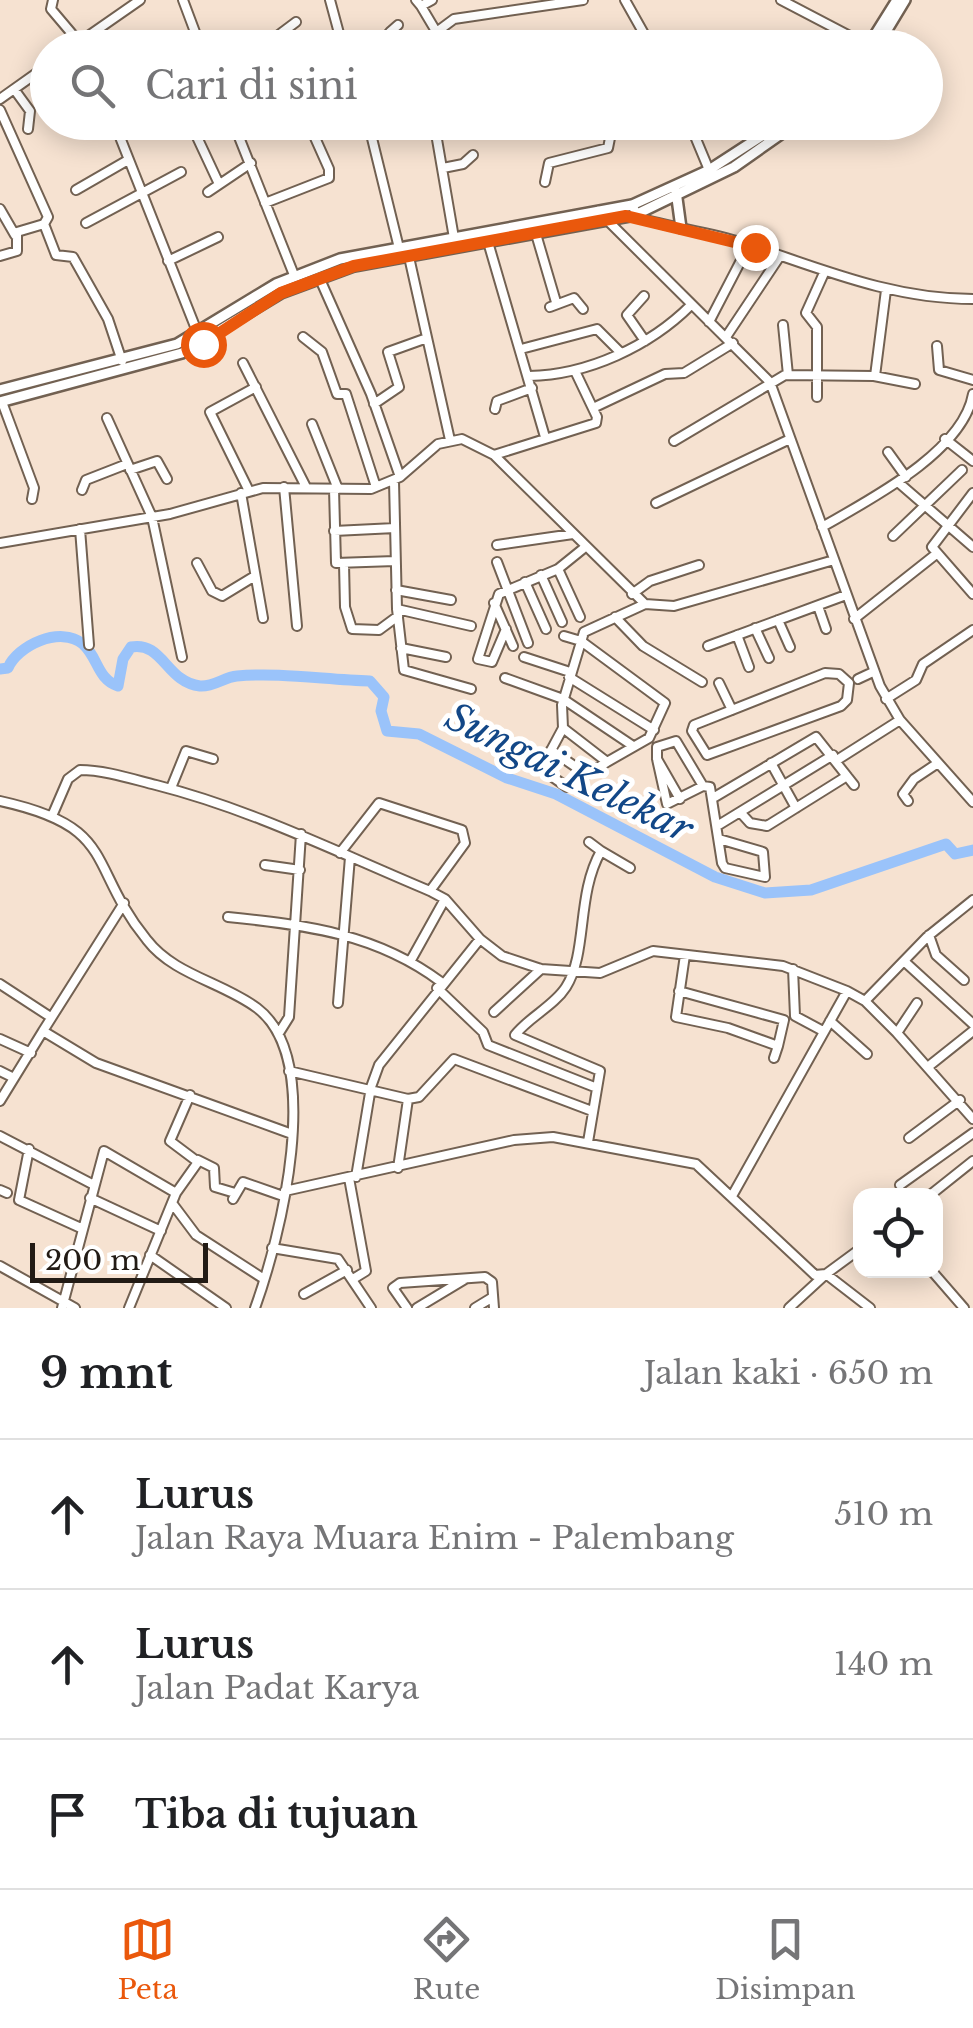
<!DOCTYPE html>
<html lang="id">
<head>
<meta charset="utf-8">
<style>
  :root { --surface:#fff; --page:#f6f6f6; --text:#202124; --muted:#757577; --line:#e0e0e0; --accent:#ea580c }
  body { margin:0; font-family:"Libre Baskerville",serif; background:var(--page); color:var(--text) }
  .controls { position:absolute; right:30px; bottom:30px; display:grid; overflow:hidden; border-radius:20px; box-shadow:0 5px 25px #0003 }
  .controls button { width:90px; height:90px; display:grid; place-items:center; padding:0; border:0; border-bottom:2px solid var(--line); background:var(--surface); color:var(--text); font:50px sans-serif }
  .scale { position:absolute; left:30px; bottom:25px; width:178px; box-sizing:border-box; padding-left:10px; border:5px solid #221b15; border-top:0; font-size:28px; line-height:35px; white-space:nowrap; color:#221b15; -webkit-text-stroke:8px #fff; paint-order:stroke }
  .stop { position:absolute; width:30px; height:30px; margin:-22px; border:8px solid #ea580c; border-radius:50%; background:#fff }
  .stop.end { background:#ea580c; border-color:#fff; box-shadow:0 2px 10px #0008 }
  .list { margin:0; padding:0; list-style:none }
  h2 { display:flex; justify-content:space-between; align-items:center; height:130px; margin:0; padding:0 40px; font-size:42px }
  h2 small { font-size:32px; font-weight:400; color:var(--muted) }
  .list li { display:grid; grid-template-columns:65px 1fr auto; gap:30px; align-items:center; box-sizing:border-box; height:150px; padding:0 40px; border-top:2px solid var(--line) }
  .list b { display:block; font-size:38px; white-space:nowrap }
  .list p { margin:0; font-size:32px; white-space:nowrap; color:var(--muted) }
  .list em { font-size:32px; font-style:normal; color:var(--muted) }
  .icon { flex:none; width:55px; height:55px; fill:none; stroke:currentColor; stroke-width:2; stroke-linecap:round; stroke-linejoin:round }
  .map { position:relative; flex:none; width:973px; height:1308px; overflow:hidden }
  .search { position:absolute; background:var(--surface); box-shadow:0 5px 25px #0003; left:30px; right:30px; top:30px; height:110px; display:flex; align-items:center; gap:25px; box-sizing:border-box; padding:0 35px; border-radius:55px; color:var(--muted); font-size:38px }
  .sheet { height:580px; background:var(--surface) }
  nav { display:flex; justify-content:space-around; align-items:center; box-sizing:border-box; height:140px; border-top:2px solid var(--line); background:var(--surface); font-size:28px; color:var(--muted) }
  nav a { display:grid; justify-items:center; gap:5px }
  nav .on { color:var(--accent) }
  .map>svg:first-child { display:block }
</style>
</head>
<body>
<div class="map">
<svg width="973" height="1308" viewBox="0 0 973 1308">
  <rect width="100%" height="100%" fill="#f6e2d1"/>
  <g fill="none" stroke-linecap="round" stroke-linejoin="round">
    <path stroke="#9ac3fa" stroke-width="11" d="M0 669 8 668C17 646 60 625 83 644 98 657 97 679 118 686L123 659 131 647C163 641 166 682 200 686 214 687 224 677 237 676 280 672 327 680 370 681L384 697 381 711 387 731 419 734 507 778 556 794 715 877 765 893 811 890 946 844 955 854 973 850"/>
    <g stroke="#726152" stroke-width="12">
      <path id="minor" d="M53 0 51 9 84 48
        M183 0 201 48
        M330 0 343 48
        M416 0 421 6 432 0
        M625 0 652 48
        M781 0 869 46
        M421 6 446 48
        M398 25 390 32 400 48
        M287 29 296 48
        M264 46 296 22
        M71 48 140 0
        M415 48 454 19 583 0
        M526 48H563
        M14 89 30 111 28 129
        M0 99 48 65
        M0 110 48 217 44 224 56 255 73 257 108 319 122 361
        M114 122 198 334
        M190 122 219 184
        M233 122 294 275
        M368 122 399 248
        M434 122 454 238
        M689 122 709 170
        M443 168 463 164 473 155
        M545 182 549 163 608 148 611 133 638 122
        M76 190 128 160
        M208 192 251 163
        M265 203 329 178V169L308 122
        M632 205 639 218C673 228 709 232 743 243 820 268 890 299 973 299
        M0 209 15 235
        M598 211 770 382 880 686 900 720 973 802
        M86 223 181 172
        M536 234 556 302
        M488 242 545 437
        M0 256 17 251V232L44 224
        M409 257 450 440
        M168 261 218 237
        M319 277 371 394 400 477
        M644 296 627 315 645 341
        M550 307 574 298 583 309
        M709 322 749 245
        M783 325 788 375
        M303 337 322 352 337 394H346L376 487
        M726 337 780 256
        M937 346 939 370 973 380
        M521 349 597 329 620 352
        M243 363 306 487
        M529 376C588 375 650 346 691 305
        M875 376 886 290
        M817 397V327L806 313 824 273
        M2 402 34 488 32 499
        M374 404 399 387 388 352 427 338
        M593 408 665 374 684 373 733 343
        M495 409 497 401 532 388
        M107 418 152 517 182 657
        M312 424 338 489
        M945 439 973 461
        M674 441 785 375 874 376 915 384
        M888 452 906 477
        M494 455 596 423 597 417 575 371
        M130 470 157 461 167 479
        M394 481 397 609 404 670 471 689
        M899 483 973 547
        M284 487 297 626
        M334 489 336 563 395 561
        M82 490 86 480 127 464
        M249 491 210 412 256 387
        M241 493 263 618
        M973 493 932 547 973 594
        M656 503 790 439
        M822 527C869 500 963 452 973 394
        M80 529 89 645
        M334 531 395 528
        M893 536 962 470
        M0 543 170 514 263 488 371 489 400 477 438 444 462 439 494 455 645 604 674 606 834 560
        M497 545 573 534
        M497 562 528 643
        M197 563 212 591 222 596 255 576
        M344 564 345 607 352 629 379 630 398 616
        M558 569 580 617
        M541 575 562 622
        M525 582 546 629
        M396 590 451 600
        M632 594 650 581 699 565
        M494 603 513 646
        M818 606 826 629
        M397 609 471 626
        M615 617 643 646 702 682
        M854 619 935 555
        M778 620 790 647
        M755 628 769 658
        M506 629 492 662 478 659 499 594 558 569 584 548
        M737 635 749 667
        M708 646 846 595
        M401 648 446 657
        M524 657 570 672
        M825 673 839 674 849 683 847 700 841 706 707 755 692 731 694 725Z
        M569 677 654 730
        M505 678 563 699 633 746
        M858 679 873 672
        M719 683 732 710
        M886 699 916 680 923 664 973 630
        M563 728 607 762 649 738 665 703 581 641 564 636
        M551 750 586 774
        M657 759 667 804 703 786 710 787 722 863 725 868 765 877 763 852 719 839
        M837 760 900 720
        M607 762 567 787 541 769 563 728 562 705 584 632 645 604
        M771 763 796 808
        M171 788 186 751 213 759
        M713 798 816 737 854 785
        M680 799 657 759V747L676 741 703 786
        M0 801C119 827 86 865 147 940 174 975 222 982 257 1008 326 1060 280 1239 255 1308
        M908 801 903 794 914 779 938 763
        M740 812 750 823 767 826 847 776
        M52 816 68 779 80 770C105 770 132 779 156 785 251 809 339 853 430 891L445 899 480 939 502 956 541 969 600 973 653 951 783 966 847 991 865 1001 897 1033 973 1119
        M717 826 833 755
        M601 851 630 868
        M340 853 379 803 462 830 465 843 430 891
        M265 865 300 870
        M228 917C307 925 377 934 441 982
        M929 935 936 955 964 980
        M685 955 676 1017 728 1028 778 1046 774 1058
        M411 960 445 899
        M905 962 973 1024
        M793 969 795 1016 823 1031
        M0 984 49 1016
        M437 988 483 1032 488 1045 597 1088
        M679 991 784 1020 778 1046
        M865 1001 927 937 973 900
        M338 1003 350 857
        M494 1012 541 969
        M830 1021 867 1054
        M43 1031 124 903
        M279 1033 289 1017 301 834
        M897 1033 917 1003
        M0 1039 31 1053
        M929 1066 973 1031
        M0 1071 14 1078
        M289 1071 408 1099 398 1168
        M408 1099 419 1097 454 1059 592 1111
        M0 1101 43 1031 96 1063 292 1134
        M0 1136 94 1185
        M909 1138 960 1100
        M588 1142 600 1071 515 1035C529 1017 554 1006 566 987 588 952 576 895 601 851L589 842
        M29 1149 19 1200 83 1229
        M198 1160 214 1168 215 1187 235 1193
        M356 1177 371 1087 379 1065 480 939
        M349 1178 366 1271 353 1279
        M900 1185 973 1133
        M0 1190 7 1193
        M285 1191 514 1140 553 1137 696 1164 815 1275 826 1274 860 1249
        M732 1196 847 991
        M929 1196 973 1161
        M90 1198 161 1231
        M233 1199 243 1182 283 1196
        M172 1203 196 1235 264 1279
        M272 1248 338 1259 371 1308
        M150 1255 226 1308
        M0 1266 75 1308
        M931 1270 964 1308
        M304 1294 347 1270
        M62 1308 104 1151 176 1193
        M129 1308 176 1193 198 1162 170 1141 190 1095
        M407 1308 393 1288 400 1283 485 1277 492 1282 494 1308
        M417 1308 465 1279
        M475 1308 493 1297
        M789 1308 826 1274 870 1308"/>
    </g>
    <g stroke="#726152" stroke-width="14">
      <path id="major" d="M867 48 897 0
        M876 48 905 0
        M676 191 681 228
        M0 390 177 344 276 284 340 259 632 205 709 170 783 122
        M0 402 182 353 281 293 354 266 635 215 734 167 798 122"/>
    </g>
    <use href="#minor" stroke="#fff" stroke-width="8"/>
    <use href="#major" stroke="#fff" stroke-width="9"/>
  </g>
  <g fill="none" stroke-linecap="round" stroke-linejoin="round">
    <path stroke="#ea580c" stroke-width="12" d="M203 344 281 293 354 266 626 216 755 247"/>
  </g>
  <g text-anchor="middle" stroke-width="10" stroke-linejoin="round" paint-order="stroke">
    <g font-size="38" font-style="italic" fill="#124787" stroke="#fff">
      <text transform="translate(569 773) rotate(26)" y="13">Sungai Kelekar</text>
    </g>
  </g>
</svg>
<div class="controls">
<button><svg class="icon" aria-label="locate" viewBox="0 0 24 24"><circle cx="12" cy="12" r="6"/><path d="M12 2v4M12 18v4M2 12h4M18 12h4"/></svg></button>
</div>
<div class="scale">200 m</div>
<div class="stop" style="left:203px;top:344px"></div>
<div class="stop end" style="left:755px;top:247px"></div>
<div class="search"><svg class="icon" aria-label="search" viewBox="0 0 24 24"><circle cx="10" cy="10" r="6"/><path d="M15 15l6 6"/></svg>Cari di sini</div>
</div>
<section class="sheet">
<h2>9 mnt<small>Jalan kaki · 650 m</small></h2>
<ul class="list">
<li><svg class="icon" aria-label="ahead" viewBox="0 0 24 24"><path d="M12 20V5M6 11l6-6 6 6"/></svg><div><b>Lurus</b><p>Jalan Raya Muara Enim - Palembang</p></div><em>510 m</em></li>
<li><svg class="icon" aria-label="ahead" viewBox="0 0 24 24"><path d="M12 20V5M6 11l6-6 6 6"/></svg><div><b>Lurus</b><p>Jalan Padat Karya</p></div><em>140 m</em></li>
<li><svg class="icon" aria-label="arrive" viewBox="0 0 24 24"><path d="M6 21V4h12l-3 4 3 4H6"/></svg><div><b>Tiba di tujuan</b></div></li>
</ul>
</section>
<nav>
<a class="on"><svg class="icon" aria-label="map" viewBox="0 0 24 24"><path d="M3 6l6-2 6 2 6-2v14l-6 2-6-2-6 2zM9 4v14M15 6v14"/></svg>Peta</a>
<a><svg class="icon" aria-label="directions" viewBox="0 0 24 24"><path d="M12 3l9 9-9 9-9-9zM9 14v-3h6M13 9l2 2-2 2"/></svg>Rute</a>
<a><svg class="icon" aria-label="saved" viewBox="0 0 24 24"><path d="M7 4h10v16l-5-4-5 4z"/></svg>Disimpan</a>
</nav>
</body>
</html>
